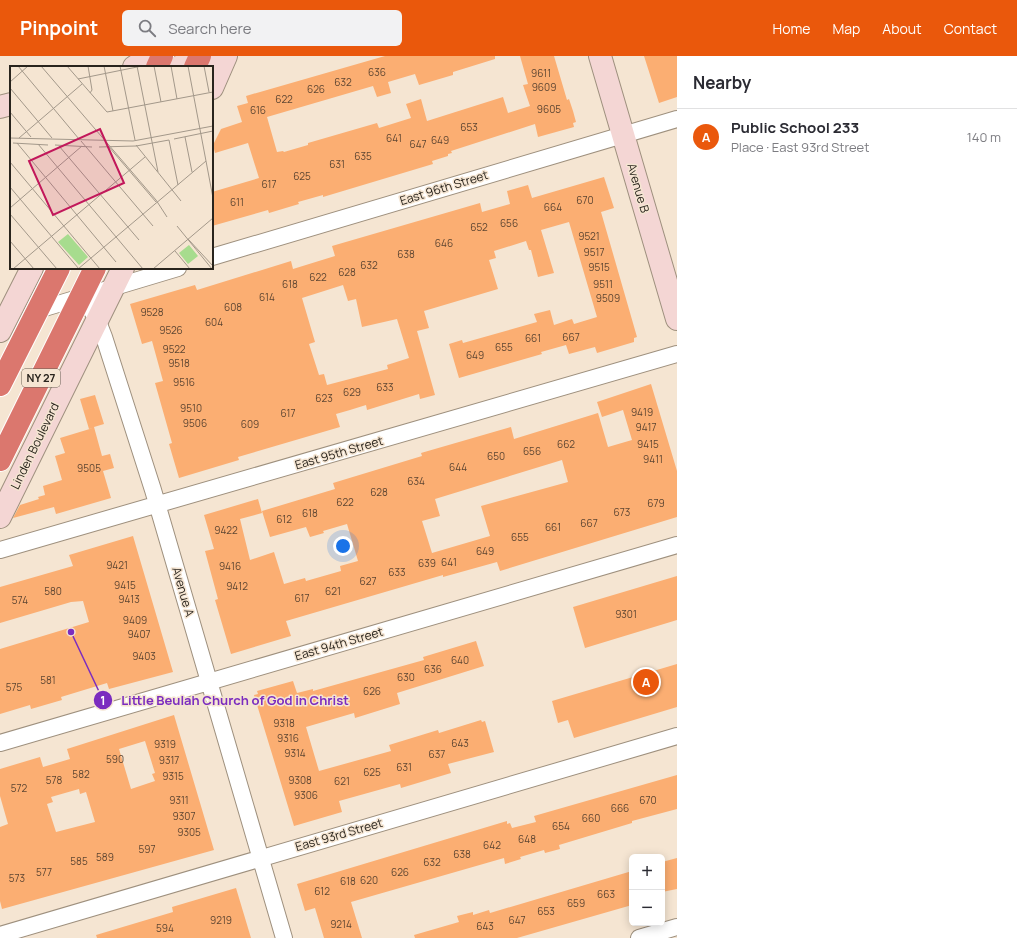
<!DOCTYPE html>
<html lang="en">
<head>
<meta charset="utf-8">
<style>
  :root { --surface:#fff; --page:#f2f2f3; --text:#2b2b33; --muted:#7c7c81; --line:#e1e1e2; --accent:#ea580c }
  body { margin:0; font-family:Manrope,sans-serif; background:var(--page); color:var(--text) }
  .controls { position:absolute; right:12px; bottom:12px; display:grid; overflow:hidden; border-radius:6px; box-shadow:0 2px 10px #0003 }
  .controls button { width:36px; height:36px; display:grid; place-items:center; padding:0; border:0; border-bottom:1px solid var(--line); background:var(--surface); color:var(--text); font:20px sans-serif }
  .you { position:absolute; left:343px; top:490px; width:14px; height:14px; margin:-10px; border:3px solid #fff; border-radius:50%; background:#1a73e8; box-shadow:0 0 0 6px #1a73e833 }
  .badge { display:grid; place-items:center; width:26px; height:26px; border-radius:50%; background:var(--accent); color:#fff; font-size:13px; font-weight:700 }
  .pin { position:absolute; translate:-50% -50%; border:2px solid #fff; box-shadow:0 1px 4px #0006 }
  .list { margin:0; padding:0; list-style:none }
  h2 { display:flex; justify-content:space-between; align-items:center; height:52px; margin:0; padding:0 16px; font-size:17px }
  h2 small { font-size:13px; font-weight:400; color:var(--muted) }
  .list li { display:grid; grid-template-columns:26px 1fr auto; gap:12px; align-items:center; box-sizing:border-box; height:56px; padding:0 16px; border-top:1px solid var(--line) }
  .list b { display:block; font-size:15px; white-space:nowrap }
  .list p { margin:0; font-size:13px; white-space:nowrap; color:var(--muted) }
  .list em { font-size:13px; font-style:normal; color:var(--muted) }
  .icon { flex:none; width:22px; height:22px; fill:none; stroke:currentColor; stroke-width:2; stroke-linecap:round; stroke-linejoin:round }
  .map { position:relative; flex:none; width:677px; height:882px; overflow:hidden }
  header { display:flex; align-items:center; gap:24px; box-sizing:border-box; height:56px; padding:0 20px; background:var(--accent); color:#fff }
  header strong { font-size:19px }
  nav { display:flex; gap:22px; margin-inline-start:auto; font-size:14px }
  .search { width:280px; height:36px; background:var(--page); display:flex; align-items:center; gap:10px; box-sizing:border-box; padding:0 14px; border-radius:6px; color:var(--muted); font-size:15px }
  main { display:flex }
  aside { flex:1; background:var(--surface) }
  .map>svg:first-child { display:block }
</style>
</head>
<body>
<header>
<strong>Pinpoint</strong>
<div class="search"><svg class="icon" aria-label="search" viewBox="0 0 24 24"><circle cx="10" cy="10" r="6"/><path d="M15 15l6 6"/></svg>Search here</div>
<nav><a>Home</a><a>Map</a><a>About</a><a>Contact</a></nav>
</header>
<main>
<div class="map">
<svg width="677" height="882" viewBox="0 0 677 882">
  <rect width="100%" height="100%" fill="#f5e5d2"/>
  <path fill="#fbae72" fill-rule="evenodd" d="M385 0H495V3L453 16V19L419 29 415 18 388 26 391 37 377 41 373 30 267 61 277 96 283 95 284 96 308 89V87L377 67 379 72 411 62 406 48 421 43 427 65 503 41 508 57 530 50 523 29 528 28 520 0H554L567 44 569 43 573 55 576 66 573 67 574 71 538 81 535 68 451 95 452 97 448 98V100L432 105 433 108 323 141V139L298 146 299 148 269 157 268 154 212 170V136L259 122 248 87 215 97 213 89 221 73 242 66 237 50 248 47 246 40Z
    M644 0H677V41L659 47Z
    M604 121 614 152 601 156 637 281 634 282V286L597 297 595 291 569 298 566 289 541 296 542 298 459 322 449 288 462 284 463 287 537 266 534 258 550 254 554 269 572 263 574 268 597 261 569 166 541 174 554 217 538 221 531 194H529L526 185 494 195 496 202 489 204 498 233 424 255 429 272 417 275 435 339 420 343 419 338 367 354 366 349 350 354 336 358 340 371 238 401 239 404 179 422 169 388 172 387 155 327 163 325 152 285 142 288 130 248 195 229 197 234 291 205 293 213 335 200 332 190 480 147 482 156 510 148 507 135 528 129 532 142ZM343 229 348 245 356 243 362 271 397 263 409 302 387 309 388 313 327 329 324 318 319 319 309 288 315 286 302 242Z
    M651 328 677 415V461L500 515 497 506 443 521V519L286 565 291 580 231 598 215 544 218 543 205 495 214 493 204 459 258 443 262 457 240 463 250 504 274 496 284 528 305 522 306 525 341 515 340 510 358 505 347 468 323 475 324 477 310 481 306 471 270 481 262 455 335 433 333 427 422 400 421 397 511 371 514 383 598 357 608 391 632 384 623 354 602 361 597 346ZM562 404 568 426 481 450 490 480 432 497 422 465 440 460 435 443Z
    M95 339 104 368 94 371 102 400 110 398 114 412 103 415 111 442 56 458 54 451 13 462 20 449 39 443 38 441 45 439 43 430 62 424 55 400 65 397 60 382 93 372 89 373 80 343Z
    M133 480 173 616 109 633 107 627 61 641 62 644 31 653 30 649 0 658V593L89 566 83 545 71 546 0 567V531L73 510 69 499Z
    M677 520V564L585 592 573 551Z
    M476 585 484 610 397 637 400 648 355 662 354 657 306 671 319 715 391 695 389 689 438 674 439 677 481 664 482 666 485 665 494 696 448 708 451 717 401 732 400 728 339 745 342 756 294 770 254 639 258 638 257 635 293 625 297 637 313 633V635L424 604 423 601Z
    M677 608V651L574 682 568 664 558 667 552 645Z
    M174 659 214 794 2 853 0 845V771L8 768 0 740V713L40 701 43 711 70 703 67 693ZM145 685 155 717 152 718 155 725 131 733 119 693ZM79 733 80 738 86 736 95 766 56 776 47 748 53 746 51 741Z
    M677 719V753L632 765V767L559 789 560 793 545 797 544 794 520 801 521 803 505 808 504 802 351 846 362 882H324L315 852 305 855 297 828 507 765V768L510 767 512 772 536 766 534 760Z
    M677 802V833L662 836V806Z
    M632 815V849L517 882H415L414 879 459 866 457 860 473 856V859L489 854 490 857Z
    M236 832 251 882H97L96 879 173 856 172 851Z"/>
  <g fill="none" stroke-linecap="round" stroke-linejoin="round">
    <g stroke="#9e907e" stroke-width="18">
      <path id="street" d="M212 201 677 63
        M82 240 97 263 104 281 153 434 284 882
        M38 254 178 212
        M0 494 677 298
        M0 687 677 489
        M0 879 677 680
        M639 882 677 871"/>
    </g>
    <g stroke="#9e907e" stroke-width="24">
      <path id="secondary" d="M600 0 677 263
        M134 11 151 0
        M178 11 210 0
        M212 32 226 0
        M0 51 11 48
        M0 275 32 212
        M0 461 123 212"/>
    </g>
    <g stroke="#fff" stroke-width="24">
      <path id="highway" d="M157 11 162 0
        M195 11 200 0
        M0 329 59 212
        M0 404 95 212"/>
    </g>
    <use href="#street" stroke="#fff" stroke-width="16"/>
    <use href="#secondary" stroke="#f4d6d4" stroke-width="22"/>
    <use href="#highway" stroke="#db776e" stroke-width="22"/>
  </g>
  <g text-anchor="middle" stroke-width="3" stroke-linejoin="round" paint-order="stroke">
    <g font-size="10" fill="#5e4632">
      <text x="377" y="20">636</text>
      <text x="541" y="21">9611</text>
      <text x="343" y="30">632</text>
      <text x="544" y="35">9609</text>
      <text x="316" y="37">626</text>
      <text x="284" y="47">622</text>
      <text x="549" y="57">9605</text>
      <text x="258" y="58">616</text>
      <text x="469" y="75">653</text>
      <text x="394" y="86">641</text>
      <text x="440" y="88">649</text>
      <text x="418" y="92">647</text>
      <text x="363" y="104">635</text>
      <text x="337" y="112">631</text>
      <text x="302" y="124">625</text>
      <text x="269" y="132">617</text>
      <text x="585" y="148">670</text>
      <text x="237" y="150">611</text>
      <text x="553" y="155">664</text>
      <text x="509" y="171">656</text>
      <text x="479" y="175">652</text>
      <text x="589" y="184">9521</text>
      <text x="444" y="191">646</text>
      <text x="594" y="200">9517</text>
      <text x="406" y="202">638</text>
      <text x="369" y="213">632</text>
      <text x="599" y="215">9515</text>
      <text x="347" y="220">628</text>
      <text x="318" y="225">622</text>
      <text x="290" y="232">618</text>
      <text x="603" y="232">9511</text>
      <text x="267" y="245">614</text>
      <text x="608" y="246">9509</text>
      <text x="233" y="255">608</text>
      <text x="152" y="260">9528</text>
      <text x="214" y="270">604</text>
      <text x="171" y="278">9526</text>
      <text x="571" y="285">667</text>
      <text x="533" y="286">661</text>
      <text x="504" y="295">655</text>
      <text x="174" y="297">9522</text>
      <text x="475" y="303">649</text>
      <text x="179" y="311">9518</text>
      <text x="184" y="330">9516</text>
      <text x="385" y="335">633</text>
      <text x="352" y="340">629</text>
      <text x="324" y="346">623</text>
      <text x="191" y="356">9510</text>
      <text x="642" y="360">9419</text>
      <text x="288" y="361">617</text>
      <text x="195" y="371">9506</text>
      <text x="250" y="372">609</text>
      <text x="646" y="375">9417</text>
      <text x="566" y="392">662</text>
      <text x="648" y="392">9415</text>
      <text x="532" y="399">656</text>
      <text x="496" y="404">650</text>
      <text x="653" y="407">9411</text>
      <text x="458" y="415">644</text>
      <text x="89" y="416">9505</text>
      <text x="416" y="429">634</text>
      <text x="379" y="440">628</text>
      <text x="345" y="450">622</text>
      <text x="656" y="451">679</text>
      <text x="622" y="460">673</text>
      <text x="310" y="461">618</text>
      <text x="284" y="467">612</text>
      <text x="589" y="471">667</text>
      <text x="553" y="475">661</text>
      <text x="226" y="478">9422</text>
      <text x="520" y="485">655</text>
      <text x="485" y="499">649</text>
      <text x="449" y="510">641</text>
      <text x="427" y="511">639</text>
      <text x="117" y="513">9421</text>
      <text x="230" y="514">9416</text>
      <text x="397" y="520">633</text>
      <text x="368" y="529">627</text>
      <text x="125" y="533">9415</text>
      <text x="237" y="534">9412</text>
      <text x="53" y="539">580</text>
      <text x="333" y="539">621</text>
      <text x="302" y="546">617</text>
      <text x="129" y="547">9413</text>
      <text x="20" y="548">574</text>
      <text x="626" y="562">9301</text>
      <text x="135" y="568">9409</text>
      <text x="139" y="582">9407</text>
      <text x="144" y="604">9403</text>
      <text x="460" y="608">640</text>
      <text x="433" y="617">636</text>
      <text x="406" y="625">630</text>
      <text x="48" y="628">581</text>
      <text x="14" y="635">575</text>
      <text x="372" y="639">626</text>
      <text x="284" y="671">9318</text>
      <text x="288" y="686">9316</text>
      <text x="460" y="691">643</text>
      <text x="165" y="692">9319</text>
      <text x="295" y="701">9314</text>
      <text x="437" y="702">637</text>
      <text x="115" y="707">590</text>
      <text x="169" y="708">9317</text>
      <text x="404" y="715">631</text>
      <text x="372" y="720">625</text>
      <text x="81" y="722">582</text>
      <text x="173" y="724">9315</text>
      <text x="54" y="728">578</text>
      <text x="300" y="728">9308</text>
      <text x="342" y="729">621</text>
      <text x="19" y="736">572</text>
      <text x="306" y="743">9306</text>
      <text x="179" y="748">9311</text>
      <text x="648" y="748">670</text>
      <text x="620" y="756">666</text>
      <text x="184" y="764">9307</text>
      <text x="591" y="766">660</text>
      <text x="561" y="774">654</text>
      <text x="189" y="780">9305</text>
      <text x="527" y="787">648</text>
      <text x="492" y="793">642</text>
      <text x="147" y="797">597</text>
      <text x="462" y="802">638</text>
      <text x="105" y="805">589</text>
      <text x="79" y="809">585</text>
      <text x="432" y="810">632</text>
      <text x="44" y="820">577</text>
      <text x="400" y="820">626</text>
      <text x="17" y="826">573</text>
      <text x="369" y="828">620</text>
      <text x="348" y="829">618</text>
      <text x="322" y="839">612</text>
      <text x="606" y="842">663</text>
      <text x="576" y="851">659</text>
      <text x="546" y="859">653</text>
      <text x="221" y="868">9219</text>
      <text x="517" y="868">647</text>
      <text x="341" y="872">9214</text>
      <text x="485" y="874">643</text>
      <text x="165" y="876">594</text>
    </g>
    <rect fill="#f5e5d2" stroke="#665e53" stroke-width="1" x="22" y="313" width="38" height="18" rx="3"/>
    <g font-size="11" font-weight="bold" fill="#29241d">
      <text x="41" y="326">NY 27</text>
    </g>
    <g font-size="12" fill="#29241d" stroke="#f5e5d2">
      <text transform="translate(444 132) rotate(-17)" y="4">East 96th Street</text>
      <text transform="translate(638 132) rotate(74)" y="4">Avenue B</text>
      <text transform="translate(35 390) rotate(-64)" y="4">Linden Boulevard</text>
      <text transform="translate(339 397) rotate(-16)" y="4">East 95th Street</text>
      <text transform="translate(183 536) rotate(74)" y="4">Avenue A</text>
      <text transform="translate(339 588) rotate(-16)" y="4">East 94th Street</text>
      <text transform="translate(339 779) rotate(-16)" y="4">East 93rd Street</text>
    </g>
  </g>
  <g transform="translate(10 10)">
    <rect width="203" height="203" fill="#f5e5d2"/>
    <path d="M58 168 78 191 69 199 48 176ZM179 179 188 190 178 198 169 187Z" fill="#a7dc8e"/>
    <path fill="none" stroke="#a3988a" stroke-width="1" d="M8 0 69 73M31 0 146 134 157 151M57 0 97 46 203 26M78 0 82 24 80 27M94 0 103 45M110 0 125 74M127 0 148 106M144 0 151 36M161 0 167 33M178 0 203 132M194 0 199 26M68 13 132 0M0 16 18 0M0 22 42 72M0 46 21 71M175 71 182 106M0 72 123 75 203 60M9 72 72 18M164 73 203 65M159 74 168 119M71 75 143 160M3 77 38 79M7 77 106 196M28 78 133 203M45 79 82 81M126 79 171 135M49 80 129 174M89 81 126 80 159 74M99 81 146 136M0 96 90 203M0 121 69 203M0 142 72 80M0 148 47 203M167 160 202 203M178 173 203 200M0 175 24 203M165 185 180 203M3 203 135 91M68 203 196 95M143 203 203 152"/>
    <path fill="#c2185b" fill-opacity="0.15" stroke="#c2185b" stroke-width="2" d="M90 63 114 117 43 149 19 95Z"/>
    <rect width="203" height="203" fill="none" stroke="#29241d" stroke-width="2"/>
  </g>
  <path fill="none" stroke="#7b2cbf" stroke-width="1.5" d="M71 576L103 644"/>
  <g fill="#7b2cbf" stroke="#f5e5d2" stroke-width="1.5">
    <circle cx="71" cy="576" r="4"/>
    <circle cx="103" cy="644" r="10"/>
  </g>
  <g font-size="12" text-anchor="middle" font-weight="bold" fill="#fff">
    <text x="103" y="649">1</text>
  </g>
  <g font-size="13" text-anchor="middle" font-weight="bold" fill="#7b2cbf" stroke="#f5e5d2" stroke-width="3" stroke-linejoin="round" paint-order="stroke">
    <text x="235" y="649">Little Beulah Church of God in Christ</text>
  </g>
</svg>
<div class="controls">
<button>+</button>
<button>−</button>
</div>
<div class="you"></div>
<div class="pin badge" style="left:646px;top:626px">A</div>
</div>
<aside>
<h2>Nearby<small></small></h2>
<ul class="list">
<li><span class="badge">A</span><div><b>Public School 233</b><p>Place · East 93rd Street</p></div><em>140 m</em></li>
</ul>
</aside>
</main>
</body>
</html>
